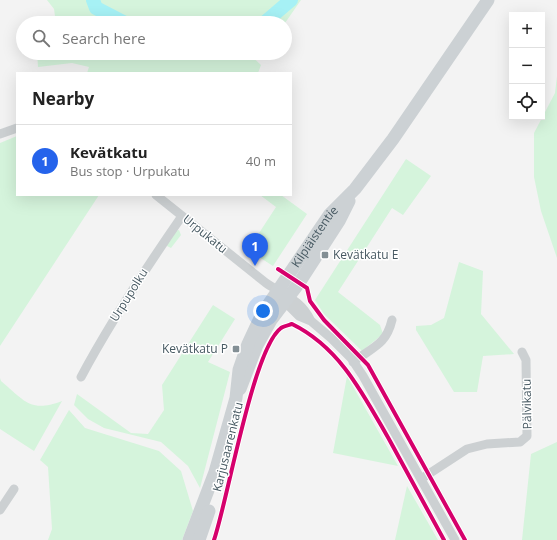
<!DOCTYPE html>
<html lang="en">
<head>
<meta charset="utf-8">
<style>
  :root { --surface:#fff; --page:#f6f6f6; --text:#222; --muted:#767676; --line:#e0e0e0; --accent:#2563eb }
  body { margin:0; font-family:"Open Sans",sans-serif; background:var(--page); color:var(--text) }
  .controls { position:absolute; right:12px; top:12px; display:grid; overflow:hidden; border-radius:0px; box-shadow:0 4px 16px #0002 }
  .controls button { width:36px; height:36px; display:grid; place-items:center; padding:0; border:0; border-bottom:1px solid var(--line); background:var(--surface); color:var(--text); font:20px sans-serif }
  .you { position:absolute; left:263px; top:311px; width:14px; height:14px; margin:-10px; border:3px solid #fff; border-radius:50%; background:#1a73e8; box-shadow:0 0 0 6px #1a73e833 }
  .badge { display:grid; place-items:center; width:26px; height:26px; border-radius:50%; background:var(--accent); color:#fff; font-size:13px; font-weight:700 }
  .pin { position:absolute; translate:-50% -33px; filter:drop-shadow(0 1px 2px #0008) }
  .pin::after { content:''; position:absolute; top:21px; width:14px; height:12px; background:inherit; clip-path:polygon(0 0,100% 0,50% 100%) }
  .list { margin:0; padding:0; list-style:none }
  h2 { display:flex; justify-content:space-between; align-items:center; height:52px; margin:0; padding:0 16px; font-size:17px }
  h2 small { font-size:13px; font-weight:400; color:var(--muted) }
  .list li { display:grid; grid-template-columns:26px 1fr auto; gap:12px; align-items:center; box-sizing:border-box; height:72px; padding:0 16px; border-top:1px solid var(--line) }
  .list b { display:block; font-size:15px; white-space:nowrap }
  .list p { margin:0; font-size:13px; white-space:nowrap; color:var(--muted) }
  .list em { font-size:13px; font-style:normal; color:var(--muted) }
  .icon { flex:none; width:22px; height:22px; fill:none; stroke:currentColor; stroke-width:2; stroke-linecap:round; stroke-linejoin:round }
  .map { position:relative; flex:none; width:557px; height:540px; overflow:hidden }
  .search { position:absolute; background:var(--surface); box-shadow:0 4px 16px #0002; left:16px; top:16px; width:276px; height:44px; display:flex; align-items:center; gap:10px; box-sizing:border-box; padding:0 14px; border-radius:22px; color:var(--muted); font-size:15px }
  .panel { position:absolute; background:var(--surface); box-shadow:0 4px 16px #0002; left:16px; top:72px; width:276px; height:124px; border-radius:0px }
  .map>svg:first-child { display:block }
</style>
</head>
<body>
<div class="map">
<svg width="557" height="540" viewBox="0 0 557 540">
  <rect width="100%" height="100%" fill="#f3f3f3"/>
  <path fill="#d5f4dc" d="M47 0H301L285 23H56L54 9Z
    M37 53H248L261 65 258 73H87L89 67 72 63 38 67Z
    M557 76V258L541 211 534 177V133L555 93Z
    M17 136V195H99L0 346V143Z
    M406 159 431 176 403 215 392 208 338 292 380 325 383 334 362 351 324 314 315 300Z
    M260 195H281L307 214 273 266 248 250 276 207Z
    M179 230 181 235 171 248 165 245 175 231Z
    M459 262 483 271 481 314 514 354 483 356 477 392H454L416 330V326L431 325 444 318Z
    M213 305 235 319 208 362 230 372 200 488 188 466 161 442 104 428 88 419 74 405 77 394 131 433 148 434 164 410 162 385Z
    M347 376 398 466 333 453Z
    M0 378 1 381C25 401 30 413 62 401L34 451 0 429Z
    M69 410 85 428 159 451 181 471 193 511 182 540H48L52 529 48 467 40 460Z
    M557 442V540H522L531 454Z
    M407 486 438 540H395Z"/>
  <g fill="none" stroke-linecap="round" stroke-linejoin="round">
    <path stroke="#a6f1f5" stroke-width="14" d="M93 0 96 8 125 23
      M264 23 291 0"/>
    <path stroke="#ccd0d2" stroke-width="9" d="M0 134 17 128
      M156 195 266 283C285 296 300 299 311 321
      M281 298 299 316 311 321 331 338 351 358 363 376 455 540
      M353 362C373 347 386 345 392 320
      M81 377C111 321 146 268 182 216
      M421 479 467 449 487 444 520 442 527 436 526 360 522 352
      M0 510 14 489"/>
    <g stroke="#ccd1d4" stroke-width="13">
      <path d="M240 389 257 345 271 320 299 283 339 221 349 201"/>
      <path id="s1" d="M189 540 215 472 236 398 239 370 248 344 262 314 330 214 355 189 393 139 488 0"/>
      <path d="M199 540 209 511"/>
    </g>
    <g stroke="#fff" stroke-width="6">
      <path id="cycleway" d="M278 269 307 288 310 301 324 320 368 365 465 540
        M214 540C228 499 253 349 281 328 284 326 289 325 292 324 341 348 364 396 390 441 408 474 426 507 444 540"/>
    </g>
    <use href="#cycleway" stroke="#d6006c" stroke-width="4"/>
  </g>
  <g fill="#838f95" stroke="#fff" stroke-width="1.5">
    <rect x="321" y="251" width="8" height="8" rx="2"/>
    <rect x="232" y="345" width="8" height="8" rx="2"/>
  </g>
  <g text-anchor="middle" stroke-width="3" stroke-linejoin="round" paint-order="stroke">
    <g font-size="12" fill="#475962" stroke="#fff">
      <text transform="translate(205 234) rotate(39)" y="4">Urpukatu</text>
      <text dy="4" stroke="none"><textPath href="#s1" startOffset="332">Kilpiäistentie</textPath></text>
      <text transform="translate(129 295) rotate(-58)" y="4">Urpupolku</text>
      <text transform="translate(527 404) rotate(-91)" y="4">Pälvikatu</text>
      <text transform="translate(228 447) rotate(-76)" y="4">Karjusaarenkatu</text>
    </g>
    <g font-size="12" fill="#475962" stroke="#fff" text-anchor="start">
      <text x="333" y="259">Kevätkatu E</text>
      <text x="228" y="353" text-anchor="end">Kevätkatu P</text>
    </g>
  </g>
</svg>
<div class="controls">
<button>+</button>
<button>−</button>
<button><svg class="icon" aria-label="locate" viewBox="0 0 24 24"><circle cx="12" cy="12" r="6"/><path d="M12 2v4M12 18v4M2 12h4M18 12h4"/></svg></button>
</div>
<div class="you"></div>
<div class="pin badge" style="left:255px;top:266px">1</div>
<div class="search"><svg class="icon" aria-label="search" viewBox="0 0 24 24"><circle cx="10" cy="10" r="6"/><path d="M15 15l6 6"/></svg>Search here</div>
<section class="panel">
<h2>Nearby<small></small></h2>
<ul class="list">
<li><span class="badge">1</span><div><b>Kevätkatu</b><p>Bus stop · Urpukatu</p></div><em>40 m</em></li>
</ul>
</section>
</div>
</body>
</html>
